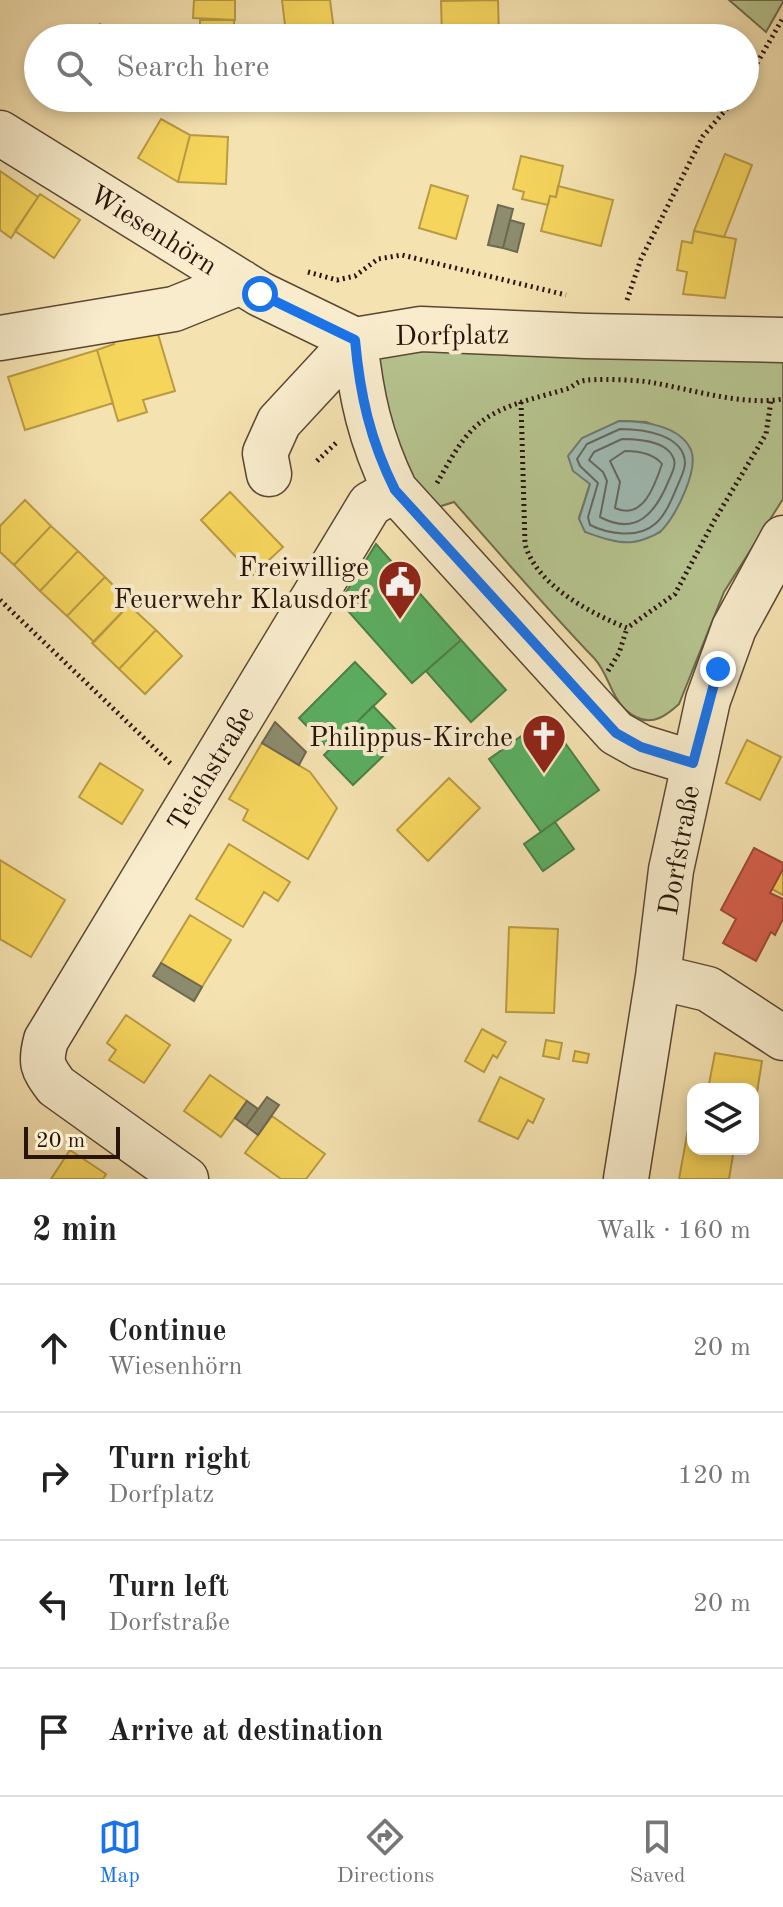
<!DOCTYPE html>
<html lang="en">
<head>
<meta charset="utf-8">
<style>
  :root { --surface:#fff; --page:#f2f2f2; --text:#222; --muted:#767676; --line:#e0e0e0; --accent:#1a73e8 }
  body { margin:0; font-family:"Old Standard TT",serif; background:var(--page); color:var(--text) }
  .controls { position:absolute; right:24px; bottom:24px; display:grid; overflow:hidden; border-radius:16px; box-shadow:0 4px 12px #0003 }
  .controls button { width:72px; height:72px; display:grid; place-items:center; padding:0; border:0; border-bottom:2px solid var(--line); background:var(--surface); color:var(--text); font:40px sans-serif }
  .scale { position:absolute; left:24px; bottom:20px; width:96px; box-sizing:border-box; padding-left:8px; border:4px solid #28140a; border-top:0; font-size:22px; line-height:28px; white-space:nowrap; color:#28140a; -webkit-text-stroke:6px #f8eccc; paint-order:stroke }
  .stop { position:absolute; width:24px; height:24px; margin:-18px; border:6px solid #1a73e8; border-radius:50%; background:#fff }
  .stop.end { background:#1a73e8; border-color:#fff; box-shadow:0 2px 8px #0008 }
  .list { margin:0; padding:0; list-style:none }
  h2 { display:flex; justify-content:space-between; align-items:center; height:104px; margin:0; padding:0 32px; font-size:34px }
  h2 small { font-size:26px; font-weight:400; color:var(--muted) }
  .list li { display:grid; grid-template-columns:52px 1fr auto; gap:24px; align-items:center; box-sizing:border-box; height:128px; padding:0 32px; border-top:2px solid var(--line) }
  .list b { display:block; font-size:30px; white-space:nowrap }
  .list p { margin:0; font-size:26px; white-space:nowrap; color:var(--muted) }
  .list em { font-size:26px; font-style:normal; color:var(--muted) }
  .icon { flex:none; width:44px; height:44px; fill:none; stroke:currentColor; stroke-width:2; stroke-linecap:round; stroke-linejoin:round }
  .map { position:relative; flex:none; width:783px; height:1179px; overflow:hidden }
  .search { position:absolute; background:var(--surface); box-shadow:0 4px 12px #0003; left:24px; right:24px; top:24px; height:88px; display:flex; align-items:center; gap:20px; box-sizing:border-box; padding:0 28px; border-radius:44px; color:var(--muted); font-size:30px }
  .sheet { height:616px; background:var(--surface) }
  nav { display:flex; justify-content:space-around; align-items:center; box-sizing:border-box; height:112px; border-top:2px solid var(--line); background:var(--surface); font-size:22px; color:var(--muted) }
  nav a { display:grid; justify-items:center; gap:4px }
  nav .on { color:var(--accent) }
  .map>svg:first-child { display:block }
</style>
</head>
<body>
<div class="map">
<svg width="783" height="1179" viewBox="0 0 783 1179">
  <rect width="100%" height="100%" fill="#f5e2b1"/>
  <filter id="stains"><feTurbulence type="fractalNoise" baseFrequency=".0025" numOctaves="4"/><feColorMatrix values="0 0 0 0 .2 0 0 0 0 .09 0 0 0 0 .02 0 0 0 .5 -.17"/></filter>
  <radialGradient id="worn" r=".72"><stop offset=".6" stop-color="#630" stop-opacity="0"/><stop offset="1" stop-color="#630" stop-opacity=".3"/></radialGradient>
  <path fill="#b6c48f" stroke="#6f6c4c" stroke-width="2" fill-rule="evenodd" d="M729 0H783V2L766 32Z
    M447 344 783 352V499L724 592 679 704C667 715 653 726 636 717 611 705 611 676 594 658 546 608 500 554 454 502L435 508 398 466 381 426 378 354ZM619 421 646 422 678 435 660 532C619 547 613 545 579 518L590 484Z"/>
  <path fill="#9fbcb5" stroke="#6f7971" stroke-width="2" d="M619 421C642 421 680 425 691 450 699 470 676 515 662 530 657 535 641 541 633 542 618 544 599 537 585 532L579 519 590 484 573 471 568 456 582 438Z"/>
  <path fill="#f6d55c" stroke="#b89b43" stroke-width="2" d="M194 0H235V20L193 18Z
    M282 0H330L335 38H272L271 27 285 25Z
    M498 0 499 38H442L441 1Z
    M200 20H234V38H200Z
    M100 24 119 38H90Z
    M161 119 190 135 178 182 138 158Z
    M190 135 228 137 226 184 178 182Z
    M725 154 752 165 724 237 694 231Z
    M521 156 563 166 556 197 550 196 548 205 522 199 524 192 513 189Z
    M0 171 38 197 11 238 0 230Z
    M431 185 468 196 456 239 419 228Z
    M558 186 613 200 601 246 541 231 550 196 556 197Z
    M40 194 80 220 54 258 15 231Z
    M694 231 736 239 725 298 683 294 687 272 677 270 682 241 692 243Z
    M155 324 175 391 143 400 147 412 118 421 97 350 114 344 112 337Z
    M97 350 113 403 25 430 8 377Z
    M230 492 283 547 253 575 201 520Z
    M25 500 51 526 14 565 0 552V526Z
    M51 526 78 551 40 591 14 565Z
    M78 551 105 577 67 616 40 591Z
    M105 577 131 603 94 642 67 616Z
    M129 605 156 630 119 669 92 643Z
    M156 630 182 656 145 694 119 669Z
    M747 740 781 757 760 800 726 783Z
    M262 743 310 772 337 808 308 859 243 820 248 810 229 799Z
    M100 763 143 790 122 824 79 797Z
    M449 778 480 808 428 861 397 830Z
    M229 844 290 882 278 901 264 892 243 927 196 899Z
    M0 860 65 900 31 957 0 939Z
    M783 869V895L772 889Z
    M190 915 231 940 202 987 161 963Z
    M509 927 558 929 554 1013 506 1012Z
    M126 1015 170 1045 144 1083 109 1060 116 1050 107 1043Z
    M482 1029 506 1042 497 1058 493 1055 484 1072 465 1061Z
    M546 1040 562 1043 559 1059 543 1056Z
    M575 1051 589 1054 587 1063 573 1061Z
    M715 1053 762 1061 753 1117V1089H708Z
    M210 1075 247 1101 221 1137 184 1111Z
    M500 1077 544 1099 533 1123 528 1120 518 1139 479 1121Z
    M272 1116 325 1154 306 1179H281L245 1153Z
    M689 1124 693 1125V1149H734L729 1179H679Z
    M70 1150 106 1174 103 1179H51Z"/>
  <path fill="#d6604d" stroke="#a24939" stroke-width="2" d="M754 848 783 863V869L770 893 783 899V919L775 935 771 932 756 961 723 943 736 919 721 910Z"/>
  <path fill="#5aae61" stroke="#4b8047" stroke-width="2" d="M376 544 461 640 412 683 340 602Z
    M461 640 506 690 471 722 426 671Z
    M355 662 386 694 329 749 299 718Z
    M373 706 403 737 353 785 324 755Z
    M547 718 599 790 541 832 489 759Z
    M555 822 574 849 543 871 524 844Z"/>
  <path fill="#8c8c6e" stroke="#6e6850" stroke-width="2" d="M498 205 513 209 503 248 488 245Z
    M510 220 524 224 517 252 503 248Z
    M275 722 306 752 299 765 262 743Z
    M161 963 202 987 194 1001 153 976Z
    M267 1097 279 1105 258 1135 246 1126Z
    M247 1101 258 1109 246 1126 235 1118Z"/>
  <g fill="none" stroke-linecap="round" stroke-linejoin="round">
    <path stroke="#646860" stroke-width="2" d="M620 429C642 429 684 434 685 463 685 471 680 479 677 487 672 499 665 516 655 524 638 539 608 534 590 525L588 517 598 483 580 466 577 459 587 444Z
      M622 439C637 439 666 441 673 457 677 464 672 473 669 480 656 512 637 537 600 517L607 481 603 472 589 460 594 452Z
      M625 451C638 451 654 454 662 464 655 485 643 521 615 508L620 482 610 461Z"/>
    <g stroke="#5b4834" stroke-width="47">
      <path id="minor" d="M0 133 260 294 355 340 279 422 265 453 269 474
        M0 338 174 309 241 282
        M693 763 641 747 616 733 395 490C370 438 361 397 355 340L421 329 586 336 783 340
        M658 977 708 989 783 1038
        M186 1179 56 1086C42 1067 40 1063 46 1040L370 504 395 490
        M626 1179 658 977 671 870 708 700 734 628 783 538"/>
    </g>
    <path stroke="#28140a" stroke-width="5" stroke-dasharray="2 4" stroke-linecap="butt" d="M745 84 783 18
      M308 272 337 280 355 276 378 259 402 255 566 295
      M627 300 641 259 703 136 736 98
      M521 402 525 544C536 585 590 613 627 628L675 594 714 521 766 434 771 401
      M317 461 336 443
      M437 483C448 464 459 442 475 427 500 404 535 399 566 389 572 388 576 382 582 381 592 378 638 380 649 382 691 389 741 406 783 399
      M0 600 171 764
      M608 671 619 653 627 628"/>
    <use href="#minor" stroke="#f8eccc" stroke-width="44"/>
  </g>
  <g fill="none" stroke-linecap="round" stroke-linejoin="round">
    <path stroke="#1a73e8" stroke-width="10" d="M260 294 355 340C360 395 370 440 395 490L616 733 641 747 693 763 718 669"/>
  </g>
  <defs>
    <g id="civic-pin" transform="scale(2.3)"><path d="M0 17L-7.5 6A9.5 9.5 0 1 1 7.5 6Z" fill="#8f2418" stroke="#f8eccc"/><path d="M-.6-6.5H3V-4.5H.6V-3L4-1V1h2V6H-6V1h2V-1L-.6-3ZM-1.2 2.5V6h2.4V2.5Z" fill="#fff"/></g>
    <g id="church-pin" transform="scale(2.3)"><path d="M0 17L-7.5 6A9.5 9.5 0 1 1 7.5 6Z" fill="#8f2418" stroke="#f8eccc"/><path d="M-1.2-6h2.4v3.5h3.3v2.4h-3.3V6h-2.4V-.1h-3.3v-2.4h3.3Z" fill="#fff"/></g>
  </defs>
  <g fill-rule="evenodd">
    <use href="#civic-pin" x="400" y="582"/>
    <use href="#church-pin" x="544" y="736"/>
  </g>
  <g text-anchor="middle" stroke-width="8" stroke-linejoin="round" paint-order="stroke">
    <g font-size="28" fill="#28140a" stroke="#f8eccc">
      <text transform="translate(154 229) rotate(32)" y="10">Wiesenhörn</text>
      <text transform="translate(452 334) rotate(-1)" y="10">Dorfplatz</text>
      <text transform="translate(210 768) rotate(-59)" y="10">Teichstraße</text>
      <text transform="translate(678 850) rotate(-80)" y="10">Dorfstraße</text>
    </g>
    <g font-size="28" fill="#28140a" stroke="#f8eccc" text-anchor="end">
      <text x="369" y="576">Freiwillige<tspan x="369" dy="32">Feuerwehr Klausdorf</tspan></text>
      <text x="513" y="746">Philippus-Kirche</text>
    </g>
  </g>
  <rect width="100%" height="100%" filter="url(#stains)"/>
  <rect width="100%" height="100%" fill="url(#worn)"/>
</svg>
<div class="controls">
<button><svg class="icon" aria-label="layers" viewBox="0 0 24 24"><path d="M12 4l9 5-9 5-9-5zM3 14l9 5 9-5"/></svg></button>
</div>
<div class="scale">20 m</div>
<div class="stop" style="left:260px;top:294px"></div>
<div class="stop end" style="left:718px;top:669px"></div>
<div class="search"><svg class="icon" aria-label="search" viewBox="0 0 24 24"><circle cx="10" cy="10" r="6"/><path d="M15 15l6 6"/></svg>Search here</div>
</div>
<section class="sheet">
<h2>2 min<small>Walk · 160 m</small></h2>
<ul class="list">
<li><svg class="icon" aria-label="ahead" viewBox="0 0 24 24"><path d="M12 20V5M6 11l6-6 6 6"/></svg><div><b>Continue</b><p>Wiesenhörn</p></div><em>20 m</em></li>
<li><svg class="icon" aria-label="right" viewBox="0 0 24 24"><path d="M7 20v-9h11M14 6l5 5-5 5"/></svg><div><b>Turn right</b><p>Dorfplatz</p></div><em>120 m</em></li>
<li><svg class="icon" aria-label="left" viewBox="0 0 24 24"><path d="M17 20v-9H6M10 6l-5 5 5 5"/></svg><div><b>Turn left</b><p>Dorfstraße</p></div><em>20 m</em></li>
<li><svg class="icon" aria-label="arrive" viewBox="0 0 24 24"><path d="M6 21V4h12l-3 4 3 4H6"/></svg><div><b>Arrive at destination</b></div></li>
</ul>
</section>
<nav>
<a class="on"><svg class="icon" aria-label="map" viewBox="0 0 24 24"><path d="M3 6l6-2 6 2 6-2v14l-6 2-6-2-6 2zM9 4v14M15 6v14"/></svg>Map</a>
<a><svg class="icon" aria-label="directions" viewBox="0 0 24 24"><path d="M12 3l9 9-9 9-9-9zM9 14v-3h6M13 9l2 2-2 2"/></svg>Directions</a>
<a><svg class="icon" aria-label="saved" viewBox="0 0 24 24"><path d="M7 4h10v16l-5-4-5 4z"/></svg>Saved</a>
</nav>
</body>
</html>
